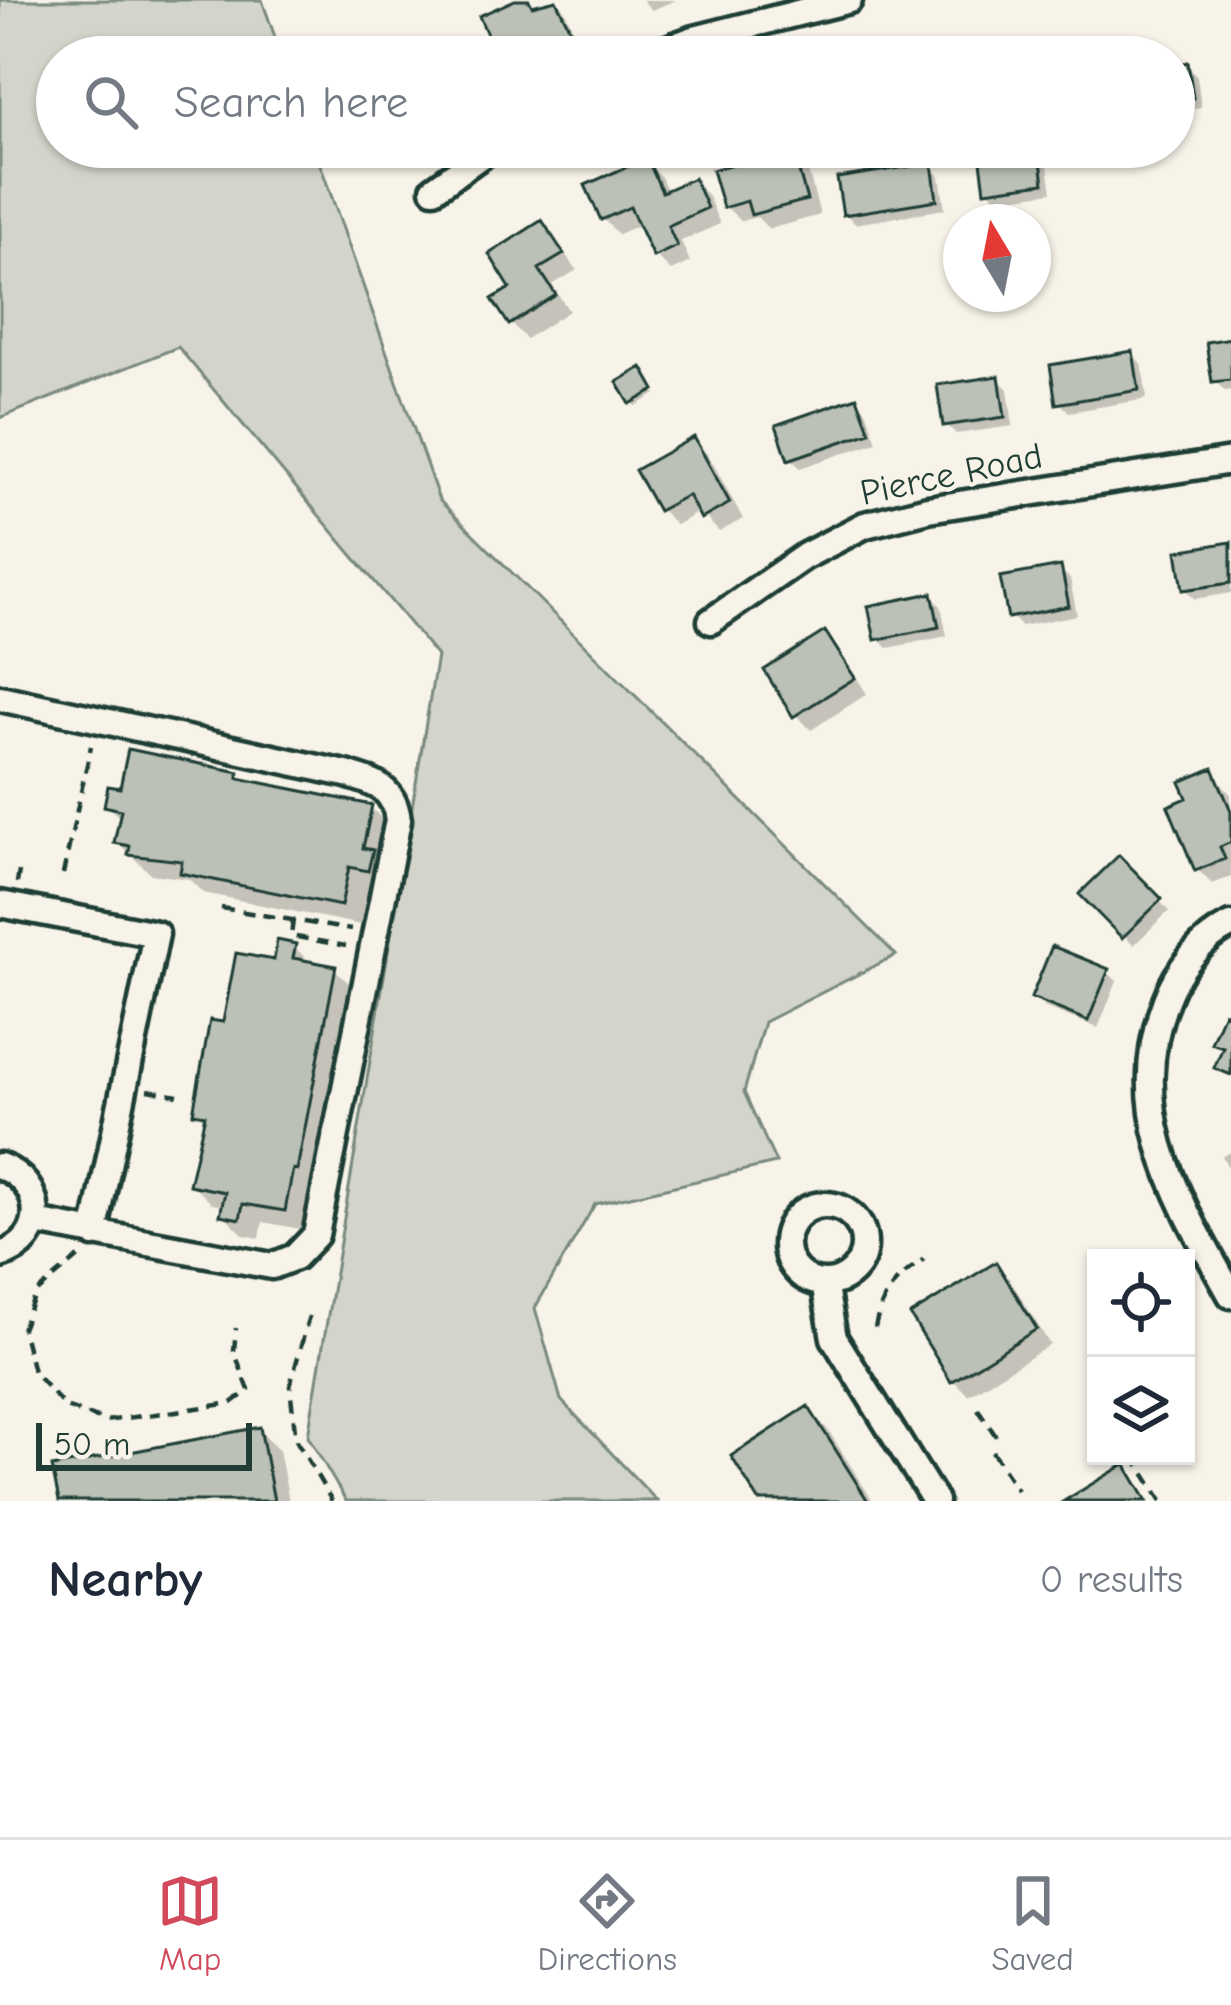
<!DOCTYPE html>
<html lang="en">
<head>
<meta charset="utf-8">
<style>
  :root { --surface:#fff; --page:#f2f2f3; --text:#1f2937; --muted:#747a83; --line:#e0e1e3; --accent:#d1495b }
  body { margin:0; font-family:"Comic Neue",sans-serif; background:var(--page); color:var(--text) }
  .controls { position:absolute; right:36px; bottom:36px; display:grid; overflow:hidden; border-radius:0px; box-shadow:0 3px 9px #0004 }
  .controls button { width:108px; height:108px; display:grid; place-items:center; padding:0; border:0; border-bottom:3px solid var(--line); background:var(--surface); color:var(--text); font:60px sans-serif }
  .compass { position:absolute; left:943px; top:204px; width:108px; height:108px; border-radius:50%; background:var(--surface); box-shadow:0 3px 9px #0004; rotate:350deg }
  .scale { position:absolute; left:36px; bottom:30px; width:216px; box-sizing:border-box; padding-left:12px; border:6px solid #1f3d34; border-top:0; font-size:33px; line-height:42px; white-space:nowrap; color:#1f3d34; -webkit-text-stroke:9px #f7f3e8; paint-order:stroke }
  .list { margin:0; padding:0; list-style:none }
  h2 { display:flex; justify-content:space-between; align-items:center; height:156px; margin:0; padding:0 48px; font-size:51px }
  h2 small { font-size:39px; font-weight:400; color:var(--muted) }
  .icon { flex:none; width:66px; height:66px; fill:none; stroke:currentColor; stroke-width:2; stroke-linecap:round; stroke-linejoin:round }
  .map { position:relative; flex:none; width:1231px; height:1501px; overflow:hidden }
  .search { position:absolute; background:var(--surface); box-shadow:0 3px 9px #0004; left:36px; right:36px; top:36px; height:132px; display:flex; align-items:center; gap:30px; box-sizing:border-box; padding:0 42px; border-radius:66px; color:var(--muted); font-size:45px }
  .sheet { height:336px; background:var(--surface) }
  nav { display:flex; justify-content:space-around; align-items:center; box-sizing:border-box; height:168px; border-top:3px solid var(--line); background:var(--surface); font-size:33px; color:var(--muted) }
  nav a { display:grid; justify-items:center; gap:6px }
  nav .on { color:var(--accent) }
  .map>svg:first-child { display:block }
</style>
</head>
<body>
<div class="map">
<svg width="1231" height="1501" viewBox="0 0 1231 1501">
  <rect width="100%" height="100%" fill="#f7f3e8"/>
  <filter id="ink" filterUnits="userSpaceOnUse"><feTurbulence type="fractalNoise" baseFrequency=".00833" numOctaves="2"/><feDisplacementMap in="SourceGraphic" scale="24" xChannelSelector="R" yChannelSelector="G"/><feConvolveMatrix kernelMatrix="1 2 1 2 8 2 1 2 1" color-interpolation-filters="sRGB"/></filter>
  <g filter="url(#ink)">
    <path fill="#d3d5ca" stroke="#79897f" stroke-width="3" d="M0 0H262L282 57H57V147H314L439 500 896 955 764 1022 744 1092 776 1163 595 1204 535 1308 561 1400 657 1501H346L308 1436 437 656 178 347 0 418Z"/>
    <path fill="#0003" d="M522 0H528L536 8 554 0 564 9 578 40 539 57H500Z
      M642 0H676L652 10Z
      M1187 66 1197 76 1201 107 1174 112V68Z
      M1038 149 1047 159 1052 192 998 200 988 190Z
      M792 151 807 166 820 215 769 229 757 217 741 221 725 206Z
      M646 161 661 177 668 192 693 181 708 196 720 224 681 241 690 262 671 271 655 255 641 224 618 234 603 219Z
      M930 166 940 176 945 209 855 224 846 214Z
      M542 224 577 270 552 285 569 311 526 339 511 323 515 289Z
      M1231 341V390L1225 391 1215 381Z
      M1132 354 1142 364 1147 399 1069 412 1059 402Z
      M645 375 656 394 636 406 632 402Z
      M998 379 1008 389 1013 426 956 434 946 424Z
      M856 400 866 410 877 442 800 468 791 458Z
      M694 441 709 456 743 519 719 532 700 511 676 525 661 510Z
      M1231 545V593L1195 599 1185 589Z
      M1060 569 1070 579 1077 615 1021 626 1011 616Z
      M932 597 941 606 947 636 888 648 878 638Z
      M824 635 839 650 867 694 811 730 796 715Z
      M1213 772 1231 795V877L1212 884 1197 869 1191 800Z
      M238 775 246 783 371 808 391 828 388 890 369 886 361 925 203 893 189 879 151 874 117 842 122 820 107 805Z
      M1119 859 1169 911 1134 945 1083 894Z
      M294 947 312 964 334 969 355 989 317 1189 313 1188 305 1230 263 1222 260 1238 244 1235 223 1214 225 1206 212 1204 192 1184 207 1123 196 1112 225 1026Z
      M1107 972 1117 981 1098 1028 1044 1007 1035 997Z
      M1231 1152V1173L1222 1156Z
      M996 1266 1011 1281 1050 1345 968 1395 953 1380Z
      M808 1410 828 1430 873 1501H763L735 1457Z
      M259 1430 279 1450 289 1501H62L56 1469Z"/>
    <path fill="#bbc1b6" stroke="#1f3d34" stroke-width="3" d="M515 0H529L532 6 556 0 570 29 509 57H497L479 16Z
      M1188 62 1193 98 1174 101V65Z
      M792 147 807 200 751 215 747 201 723 208 712 170Z
      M1039 147 1044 183 985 191 980 154Z
      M647 158 662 192 694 178 707 208 668 226 677 246 653 257 630 207 601 220 585 185Z
      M932 163 937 200 843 215 837 178Z
      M542 220 564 254 539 269 556 295 509 325 492 299 510 288 489 254Z
      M1231 338V380L1212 382 1206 342Z
      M1133 351 1139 390 1056 404 1050 365Z
      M642 367 655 390 630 404 617 382Z
      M999 376 1005 417 943 426 937 385Z
      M857 397 870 432 788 460 776 425Z
      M694 437 730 503 701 519 688 495 658 511 635 470Z
      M1231 542V583L1183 590 1177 551Z
      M1061 566 1069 606 1008 618 1000 577Z
      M932 593 939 627 875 640 868 606Z
      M825 631 855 678 793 717 764 670Z
      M128 749 239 772 238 778 372 805 363 848 373 850 368 871 349 867 341 906 180 873 182 861 128 855 130 846 114 843 121 810 104 806 108 786 120 788Z
      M1213 768 1231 811V842L1220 847 1225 859 1195 871 1168 806 1187 798 1180 782Z
      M1119 855 1162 899 1122 938 1079 894Z
      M277 940 296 944 293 958 336 966 297 1170 293 1169 285 1211 243 1204 240 1219 220 1215 225 1192 189 1185 205 1115 193 1113 210 1020 223 1022 236 953 274 960Z
      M1052 946 1109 969 1088 1021 1031 998Z
      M1224 1012 1231 1015V1075L1214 1068 1223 1047 1211 1043Z
      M996 1262 1037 1329 951 1382 910 1315Z
      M808 1406 868 1501H759L731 1456Z
      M260 1427 274 1501H59L52 1467Z
      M1125 1464 1147 1501H1064Z"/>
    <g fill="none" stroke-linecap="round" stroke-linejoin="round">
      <g stroke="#1f3d34" stroke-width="33">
        <path id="street" d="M645 57 691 40 849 0
          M434 189 493 147
          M711 621 805 556 865 525 928 509 1231 461
          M0 698 346 774C375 783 394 787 398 820L316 1235 295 1257 272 1266 36 1222
          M0 904 156 934 94 1234
          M1231 925C1201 939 1177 970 1166 1000 1123 1112 1178 1199 1231 1295
          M0 1166C45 1182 50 1241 0 1255
          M786 1244a39 39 0 1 1 78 0a39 39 0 1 1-78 0Z
          M824 1283 834 1338 935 1501"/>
      </g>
      <path stroke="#1f3d34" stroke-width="4.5" stroke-dasharray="12 9" stroke-linecap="butt" d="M63 874 91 746
        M17 883 20 865
        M221 908 351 930
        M293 920 291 936 346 946
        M148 1090 178 1095
        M79 1257 35 1294 22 1329 33 1371 65 1407 106 1421 232 1403 249 1390 234 1351 236 1328
        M309 1316 290 1386 296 1440 332 1501
        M875 1328C882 1293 895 1279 924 1259
        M978 1409 1001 1444
        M992 1451 1017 1490
        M1133 1456 1162 1501"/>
      <use href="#street" stroke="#f7f3e8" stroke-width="24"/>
    </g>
  </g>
  <g text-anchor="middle" stroke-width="9" stroke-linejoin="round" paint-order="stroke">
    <g font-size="36" fill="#1f3d34" stroke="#f7f3e8">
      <text transform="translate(951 473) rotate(-12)" y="13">Pierce Road</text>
    </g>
  </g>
</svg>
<div class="controls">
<button><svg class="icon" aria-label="locate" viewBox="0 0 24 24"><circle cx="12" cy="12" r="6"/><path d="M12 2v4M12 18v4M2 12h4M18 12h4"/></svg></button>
<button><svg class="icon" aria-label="layers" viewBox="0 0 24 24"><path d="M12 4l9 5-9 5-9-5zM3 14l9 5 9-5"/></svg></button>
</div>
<svg class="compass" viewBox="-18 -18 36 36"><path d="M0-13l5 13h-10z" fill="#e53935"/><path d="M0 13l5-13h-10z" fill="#747a83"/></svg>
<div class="scale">50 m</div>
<div class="search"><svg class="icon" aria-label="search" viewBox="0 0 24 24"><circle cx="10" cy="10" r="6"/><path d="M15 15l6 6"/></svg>Search here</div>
</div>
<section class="sheet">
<h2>Nearby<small>0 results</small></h2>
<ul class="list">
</ul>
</section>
<nav>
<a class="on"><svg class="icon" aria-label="map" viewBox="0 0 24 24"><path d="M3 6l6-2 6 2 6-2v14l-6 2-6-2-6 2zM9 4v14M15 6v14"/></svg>Map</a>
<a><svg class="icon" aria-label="directions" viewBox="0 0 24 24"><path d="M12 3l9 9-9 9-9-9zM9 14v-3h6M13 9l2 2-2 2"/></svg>Directions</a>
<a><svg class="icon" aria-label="saved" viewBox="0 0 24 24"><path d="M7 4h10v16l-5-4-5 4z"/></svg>Saved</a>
</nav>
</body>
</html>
